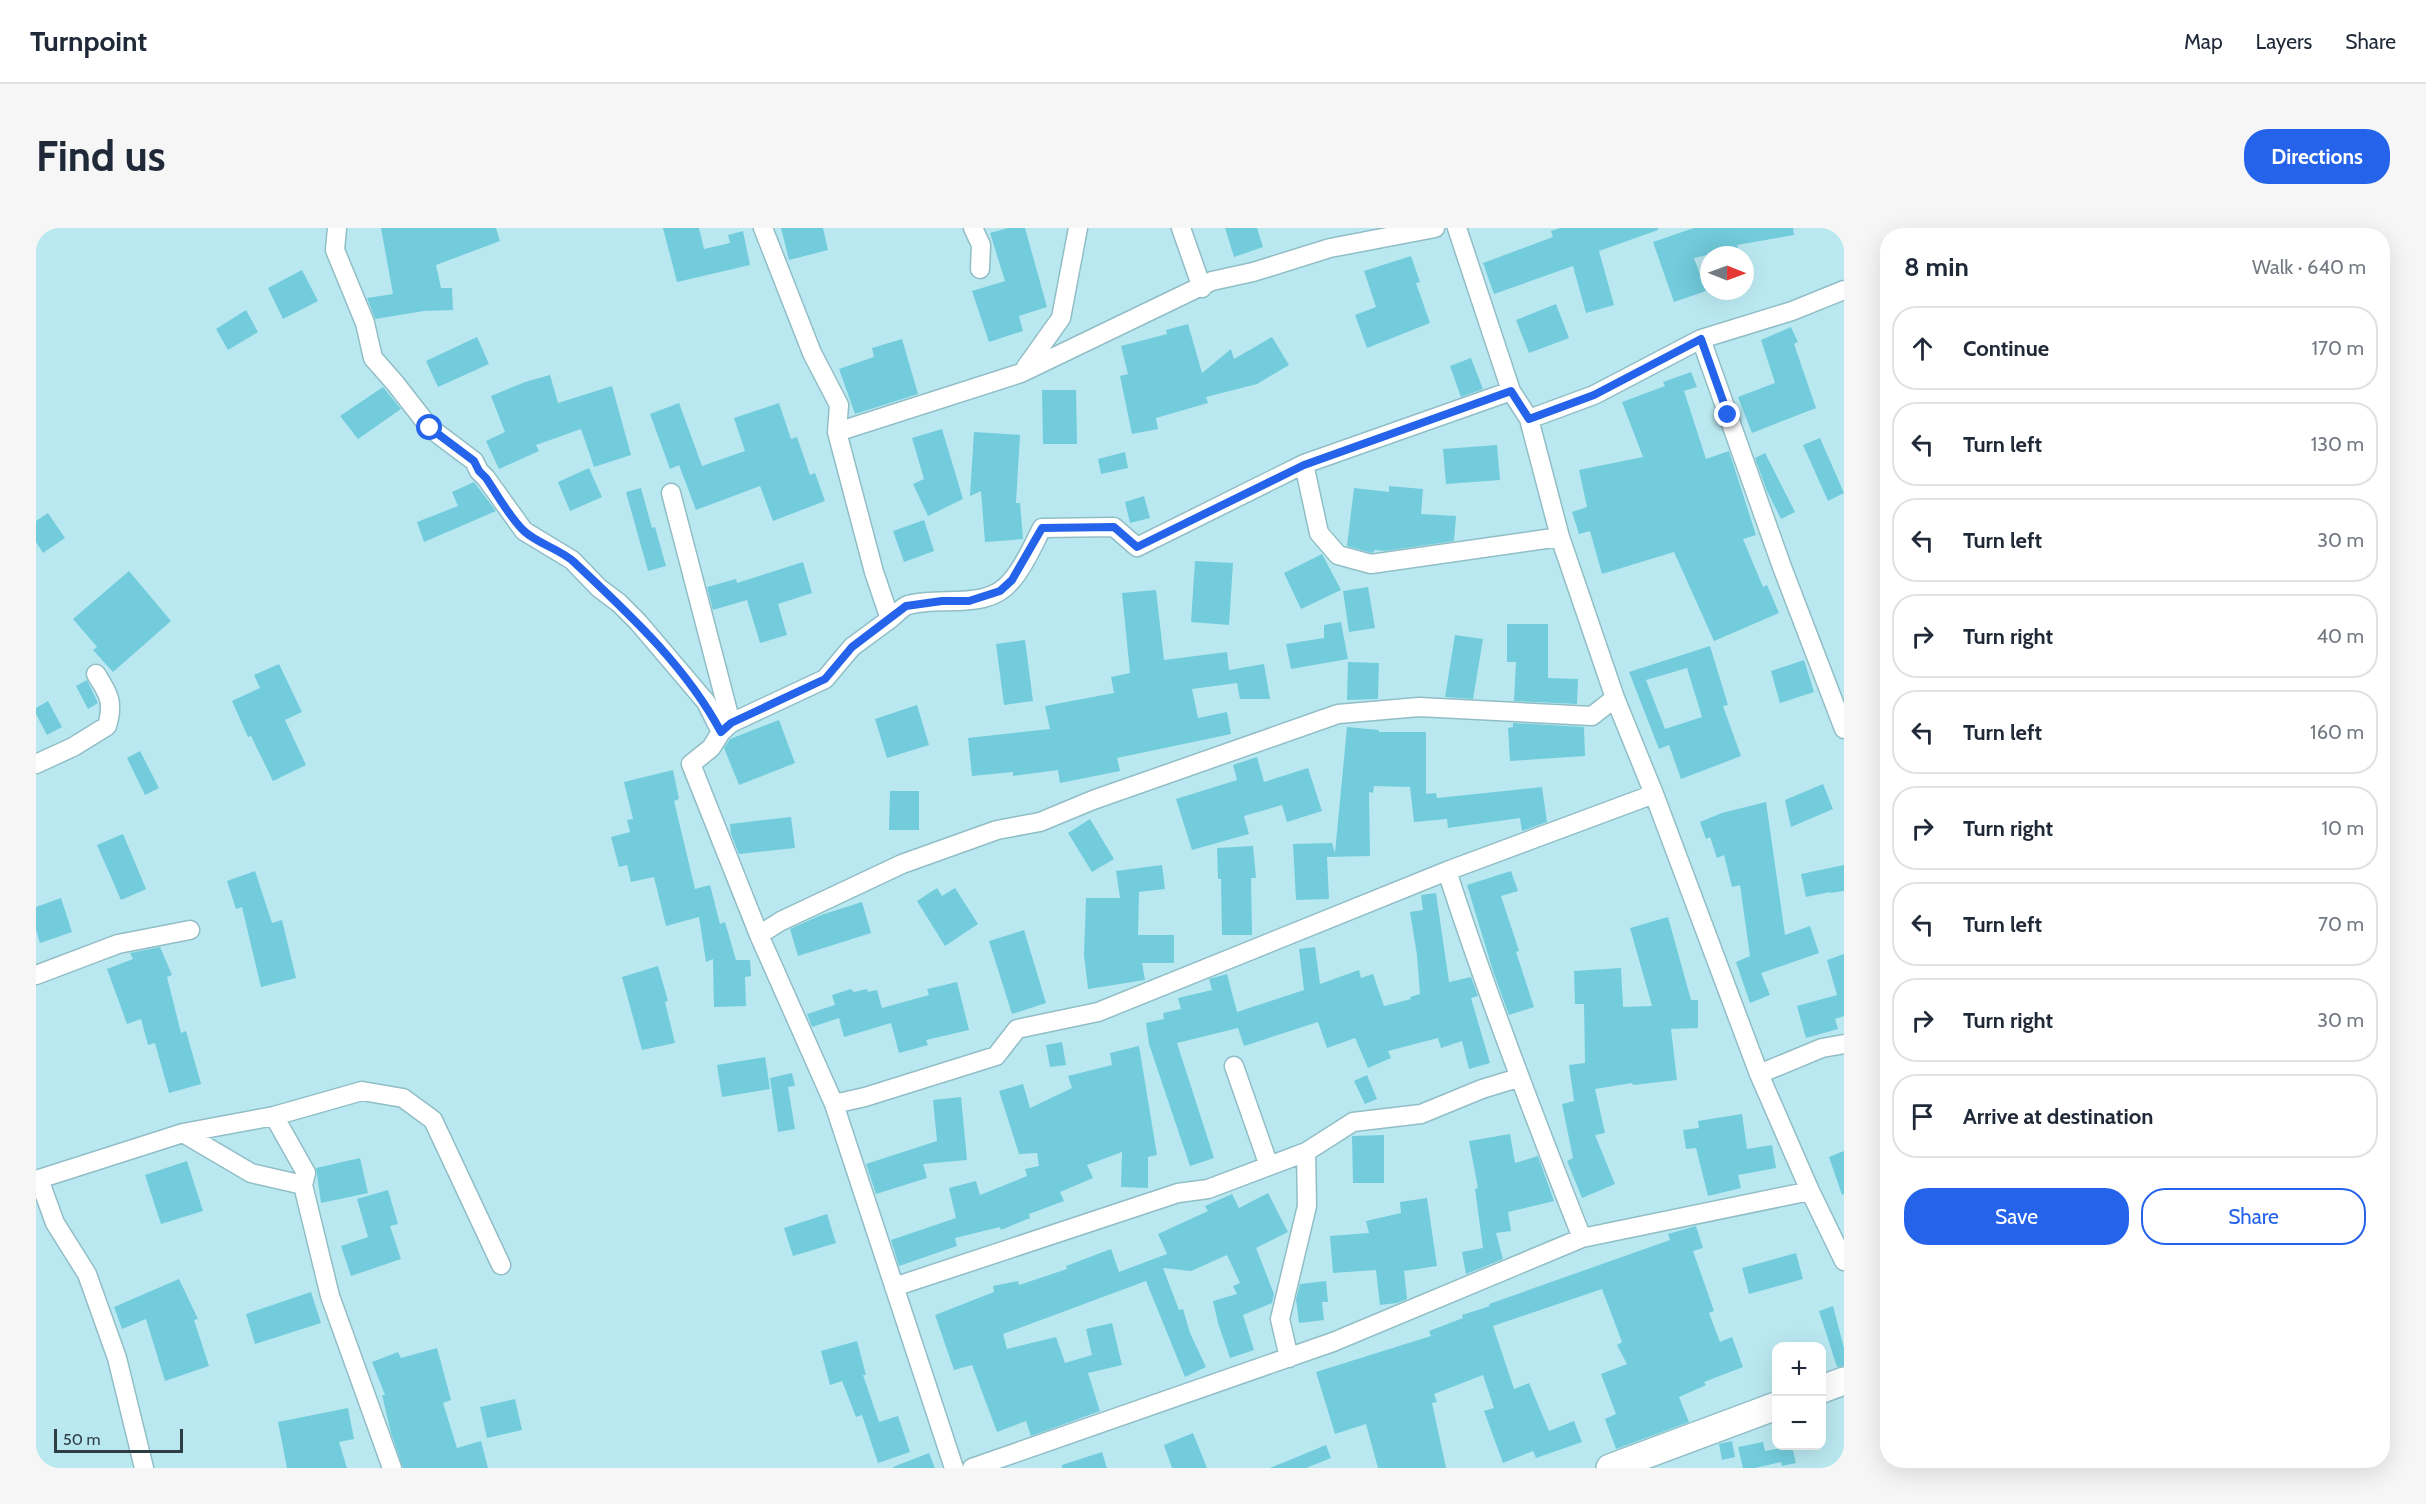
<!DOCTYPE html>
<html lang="en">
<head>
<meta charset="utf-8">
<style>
  :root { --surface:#fff; --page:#f6f6f7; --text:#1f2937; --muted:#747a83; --line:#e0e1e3; --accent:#2563eb }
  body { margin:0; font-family:Cabin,sans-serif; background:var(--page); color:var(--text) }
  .controls { position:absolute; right:18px; bottom:18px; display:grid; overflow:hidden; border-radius:12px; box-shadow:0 6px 24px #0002 }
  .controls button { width:54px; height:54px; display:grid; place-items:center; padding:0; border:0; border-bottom:2px solid var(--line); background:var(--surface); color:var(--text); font:30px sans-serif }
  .compass { position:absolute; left:1664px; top:18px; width:54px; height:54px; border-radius:50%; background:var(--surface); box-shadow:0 6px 24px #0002; rotate:91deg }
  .scale { position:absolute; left:18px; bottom:15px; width:129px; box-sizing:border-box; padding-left:6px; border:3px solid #2c3e42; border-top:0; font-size:16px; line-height:21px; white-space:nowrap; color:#2c3e42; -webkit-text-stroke:4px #bae8f1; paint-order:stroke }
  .stop { position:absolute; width:18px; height:18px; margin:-14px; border:4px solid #2563eb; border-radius:50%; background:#fff }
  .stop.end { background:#2563eb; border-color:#fff; box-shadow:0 2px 6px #0008 }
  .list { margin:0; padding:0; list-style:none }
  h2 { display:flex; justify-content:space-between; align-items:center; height:78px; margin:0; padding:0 24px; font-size:26px }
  h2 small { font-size:20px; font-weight:400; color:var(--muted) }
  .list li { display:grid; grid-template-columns:39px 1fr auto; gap:18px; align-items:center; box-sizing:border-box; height:84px; margin:0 12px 12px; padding:0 12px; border:2px solid var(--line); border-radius:24px }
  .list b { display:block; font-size:22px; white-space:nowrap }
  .list em { font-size:20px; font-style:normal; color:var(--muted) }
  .actions { display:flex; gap:12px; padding:18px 24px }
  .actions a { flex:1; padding:14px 0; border:2px solid var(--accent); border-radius:24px; text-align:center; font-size:21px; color:var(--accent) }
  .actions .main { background:var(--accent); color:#fff }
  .icon { flex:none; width:33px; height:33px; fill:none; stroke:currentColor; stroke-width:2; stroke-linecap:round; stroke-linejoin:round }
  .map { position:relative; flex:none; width:1808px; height:1240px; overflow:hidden; border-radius:24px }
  header { display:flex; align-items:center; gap:36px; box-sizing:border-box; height:84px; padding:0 30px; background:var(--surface); border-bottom:2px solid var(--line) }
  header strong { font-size:28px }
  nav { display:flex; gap:33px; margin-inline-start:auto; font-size:21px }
  .intro { display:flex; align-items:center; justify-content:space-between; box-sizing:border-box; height:144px; padding:0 36px }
  h1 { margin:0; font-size:42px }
  .button { padding:15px 27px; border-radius:24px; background:var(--accent); color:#fff; font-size:21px; font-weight:700 }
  main { display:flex; gap:36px; padding:0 36px }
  aside { flex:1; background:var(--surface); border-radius:24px; box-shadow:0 6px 24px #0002 }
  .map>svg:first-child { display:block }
</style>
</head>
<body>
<header>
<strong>Turnpoint</strong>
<nav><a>Map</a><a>Layers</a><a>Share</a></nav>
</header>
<div class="intro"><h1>Find us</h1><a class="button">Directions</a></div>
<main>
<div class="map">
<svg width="1808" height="1240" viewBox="0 0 1808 1240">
  <rect width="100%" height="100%" fill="#bae8f1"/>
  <path fill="#72ccdc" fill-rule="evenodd" d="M345 0H460L464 13 400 37 405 60H416L417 82 388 83 339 91 331 70 357 66Z
    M627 0H663L668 21 694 15 692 7 707 3 714 37 641 54Z
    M745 0H787L792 22 753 32Z
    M972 0H989L1011 79 983 88 987 103 953 114 936 63 969 53 954 5Z
    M1189 0H1221L1227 19 1198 29Z
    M1524 0H1622V2L1563 23 1578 77 1550 85 1537 38 1458 66 1447 35 1517 9 1515 3Z
    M1658 0H1757L1758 7 1701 17 1702 20 1658 30 1670 63 1638 74 1617 14Z
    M1375 28 1384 54 1380 55 1394 95 1331 120 1319 87 1340 79 1328 43Z
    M266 42 282 73 247 91 232 60Z
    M1520 76 1533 110 1493 125 1480 92Z
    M210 82 222 104 192 122 180 101Z
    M1152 96 1166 145 1195 121 1198 131 1236 109 1253 137 1221 156 1170 169 1172 175 1120 190 1122 201 1096 206 1084 148 1092 146 1085 118 1131 106 1130 102Z
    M1755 99 1762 114 1758 116 1780 180 1716 205 1702 169 1739 155 1725 112Z
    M441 109 453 136 402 159 390 133Z
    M866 111 882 166 819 186 803 141 838 129 836 120Z
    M1435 130 1447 161 1425 169 1414 138Z
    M1655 144 1661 159 1648 163 1670 231 1693 223 1720 307 1707 311 1727 359 1731 357 1743 385 1678 413 1638 324 1566 346 1554 303 1543 306 1536 284 1551 279 1543 242 1607 229 1586 174 1629 158 1627 154Z
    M514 147 522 175 576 158 595 227 558 239 545 201 500 217 503 223 463 241 450 213 469 204 455 168 489 154Z
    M347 159 365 181 322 211 304 188Z
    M1006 162H1040L1041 216H1007Z
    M643 175 666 238 709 223 698 190 743 175 755 211 761 209 774 247 779 245 789 273 737 293 724 258 660 282 643 237 634 241 614 186Z
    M906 201 927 271 892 288 877 256 888 251 876 210Z
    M938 204 984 207 980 275H984L987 311 949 314 945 263 934 268Z
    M1784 210 1808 265 1792 273 1767 217Z
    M1461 217 1464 252 1410 256 1407 221Z
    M1089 224 1092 240 1065 246 1062 231Z
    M1729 225 1759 284 1745 291 1731 263 1719 230Z
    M553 240 566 269 534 283 522 254Z
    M438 254 460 283 388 314 381 294 422 278 416 264Z
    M1353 258 1387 261 1385 286 1420 288 1418 313 1349 323 1339 322 1336 325 1311 318 1318 260 1353 264Z
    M605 260 616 300 619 299 630 338 612 343 590 264Z
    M1108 268 1114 290 1094 295 1089 274Z
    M12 285 29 310 7 325 0 314V293Z
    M888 292 898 323 868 334 857 303Z
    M1286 326 1305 362 1265 381 1248 345Z
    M1159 333 1197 335 1193 397 1155 394Z
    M767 334 776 365 742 376 751 407 724 415 711 372 677 382 671 359 700 351 701 355Z
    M93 343 135 393 77 444 57 422 61 419 37 391Z
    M1332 359 1339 400 1313 404 1307 363Z
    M1120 362 1128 432 1191 424 1193 442 1228 436 1234 471H1204L1201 455 1156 461 1162 490 1191 484 1195 506 1081 530 1084 543 1024 555 1022 542 977 548V544L936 548 932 510 1014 501 1009 478 1078 465 1075 449 1094 445 1086 365Z
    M1305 394 1312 431 1255 441 1250 416 1288 410V397Z
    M1471 396H1512V450L1542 451 1541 476 1478 473 1480 434H1471Z
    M1419 407 1447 411 1437 471 1409 469Z
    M989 412 997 473 968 477 960 416Z
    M1674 418 1692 477 1687 478 1705 528 1645 551 1633 517 1623 521 1593 444ZM1651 440 1666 489 1629 501 1610 452Z
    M1768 432 1778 464 1744 475 1735 443Z
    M1312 434 1343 435 1342 471 1311 472Z
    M243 436 266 484 249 492 270 537 237 553 215 508 212 509 196 473 224 460 218 447Z
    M51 452 62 475 52 481 40 458Z
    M12 473 26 499 11 507 0 486V480Z
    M881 477 893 517 851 530 839 491Z
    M743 492 759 535 703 557 688 520 694 511Z
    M1477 495 1548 499 1549 528 1474 533 1472 500 1477 499Z
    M1311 499 1343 502V504H1390V566L1400 565 1401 570 1506 559 1511 594 1486 603 1484 590 1412 600 1411 591 1378 594 1374 559 1338 558 1337 565 1333 564 1334 628 1291 629 1293 671 1260 672 1257 616 1296 615 1299 625Z
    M104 523 123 560 109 567 91 530Z
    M1221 529 1228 554 1272 540 1286 583 1251 594 1246 577 1208 588 1213 606 1156 622 1140 571 1201 552 1197 537Z
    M637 542 643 571 638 573 659 661 674 657 684 696 689 694 700 732H714L715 748 709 749 710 778 678 779 677 731 670 734 663 689 630 698 618 649 595 654 591 637 583 639 575 609 594 604 591 592 597 591 588 554Z
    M1787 556 1797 581 1755 599 1749 572Z
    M854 563H883V602H853Z
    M1730 574 1749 707 1774 698 1783 725 1725 745 1734 767 1714 775 1700 734 1714 728 1704 657 1696 659 1688 627 1681 630 1674 609 1670 611 1664 594 1686 585Z
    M755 589 759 620 703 626 695 606 694 596Z
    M1054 591 1078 631 1056 644 1032 605Z
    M87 606 110 661 85 672 61 617Z
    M1217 618 1220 650H1215L1216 707H1186L1185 651H1182L1181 620Z
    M1126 637 1129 661 1103 664 1102 707H1138V735H1106L1109 752 1052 761 1048 727 1050 670H1084L1080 643Z
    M1808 637V663L1794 665V664L1770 669 1765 646Z
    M219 643 236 695 246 692 260 750 225 759 206 679 200 681 191 653Z
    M1475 643 1482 663 1465 668 1483 723 1480 724 1498 779 1473 787 1457 743 1431 657Z
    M901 660 906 668 919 660 942 696 909 718 881 673Z
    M1400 665 1413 754 1435 749 1442 768 1435 770 1454 835 1433 841 1426 813 1405 820 1402 810 1352 823 1355 830 1332 840 1319 810 1291 820 1282 794 1208 818 1202 800 1141 815 1178 930 1154 938 1113 816 1110 795 1128 791 1127 785 1145 781 1142 770 1176 762 1173 751 1191 746 1201 784 1268 762 1263 721 1279 719 1284 756 1323 742 1325 750 1337 746 1348 778 1375 771 1374 769 1384 766 1381 727 1374 684 1387 682 1385 667Z
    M25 670 36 704 4 715 0 702V679Z
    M826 674 835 705 762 728 754 701 785 687Z
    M1632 689 1655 772H1662V800L1635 801 1641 852 1597 857 1596 855 1559 861 1569 905 1559 907 1579 956 1546 970 1531 933 1537 930 1526 876 1538 873 1533 837 1549 835 1548 776H1539L1538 743 1585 740 1587 779 1616 778 1594 700Z
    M988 702 1010 775 976 786 953 713Z
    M124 719 136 747 131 749 145 805 150 803 165 856 133 865 119 815 112 817 105 791 91 796 71 741 97 731 94 725Z
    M1808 726V788L1799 791 1802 801 1770 810 1761 778 1801 767 1791 732Z
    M622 738 632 773 629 774 639 815 606 822 586 749Z
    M921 754 933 802 890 812 892 817 863 825 855 795 808 809 803 790 776 799 771 786 799 777 796 767 815 761 818 764 831 761 832 764 841 762 846 780 893 767 891 761Z
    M1026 814 1030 837 1014 839 1010 817Z
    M1103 818 1121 927 1112 929V960L1085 959 1086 924 1051 937 1057 950 1024 964 1028 973 993 986 994 990 965 1002 964 999 919 1010 921 1018 863 1038 855 1012 920 990 913 960 940 953 944 967 991 948 989 941 1003 938 1001 925 983 926 963 863 987 856 994 880 1036 860 1032 848 1076 837 1074 825Z
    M729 829 734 861 686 869 681 837Z
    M756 845 759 858 752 859 759 901 742 904 734 850Z
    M1331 847 1341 871 1329 876 1318 853Z
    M925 869 931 932 887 936 891 950 840 966 830 936 901 913 897 872Z
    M1706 886 1711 921 1736 917 1740 940 1702 947 1705 960 1672 968 1660 920 1650 921 1647 902 1663 900 1662 893Z
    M1474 906 1479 935 1502 928 1518 973 1472 984 1475 1003 1460 1005 1467 1031 1430 1046 1426 1024 1447 1020 1439 961 1442 960 1433 913Z
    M1348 907V955H1317L1316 908Z
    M1808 923V966L1806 967 1793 929Z
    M324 930 332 965 285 975 280 940Z
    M151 933 167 983 125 996 109 947Z
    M352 962 362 996 354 998 365 1031 315 1048 305 1018 332 1009 321 971Z
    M1232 965 1252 1004 1220 1020 1238 1066 1236 1075 1207 1087 1218 1122 1194 1130 1182 1095 1177 1073 1201 1066 1197 1058 1204 1055 1191 1027 1155 1043 1127 1040 1143 1082 1147 1081 1154 1105 1170 1139 1149 1149 1110 1053 967 1106 971 1121 1020 1109 1029 1135 1056 1127 1050 1101 1076 1095 1086 1137 1052 1145 1064 1183 995 1208 990 1193 961 1204 936 1137 918 1142 899 1087 958 1064 957 1058 982 1053 983 1057 1031 1041 1030 1038 1075 1021 1083 1044 1131 1026 1122 1006 1172 983 1169 978 1196 966 1203 980Z
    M1391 970 1401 1038 1368 1043 1371 1071 1361 1075 1344 1077 1340 1042 1297 1045 1294 1008 1333 1005 1330 993 1365 985 1364 974Z
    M791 986 800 1015 757 1028 748 1000Z
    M1660 998 1667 1020 1657 1023 1678 1083 1673 1085 1684 1114 1696 1109 1707 1139 1668 1154 1670 1157 1643 1169 1653 1194 1580 1221 1569 1191 1580 1186 1565 1146 1591 1136 1581 1117 1586 1114 1566 1061 1457 1098 1478 1161 1493 1155 1513 1203 1538 1193 1546 1214 1500 1230 1497 1223 1467 1235 1448 1183 1458 1180 1447 1147 1398 1166 1401 1174 1396 1175 1410 1240H1342L1330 1196 1299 1206 1280 1144 1395 1108 1393 1103 1427 1090 1426 1087 1454 1078 1453 1076 1634 1012 1632 1006Z
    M1760 1025 1767 1051 1713 1066 1706 1040Z
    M143 1051 162 1091 158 1092 173 1138 129 1153 110 1091 86 1101 78 1079Z
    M1290 1053 1292 1074H1286L1288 1092 1263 1095 1260 1071 1264 1056Z
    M275 1064 285 1095 219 1116 210 1086Z
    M1797 1078 1808 1120V1138L1801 1139 1783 1083Z
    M821 1113 830 1147H827L843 1194 862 1188 874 1224 842 1235 826 1187 820 1189 806 1153 794 1157 785 1123Z
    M401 1120 415 1172 407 1175 421 1220 445 1213 452 1240H367L355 1205 346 1167H349L336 1134 362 1124 365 1130Z
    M479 1171 486 1202 451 1210 444 1179Z
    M312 1180 318 1211 303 1214 311 1240H251L242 1194Z
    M1157 1205 1171 1240H1136L1128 1217Z
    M1696 1213 1699 1229 1686 1232 1683 1216Z
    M1727 1214 1729 1223 1756 1218 1760 1235 1746 1238 1745 1234 1719 1240H1707L1702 1219Z
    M1290 1217 1295 1230 1270 1240H1234Z
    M1066 1224 1071 1240H1026V1237Z
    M893 1225 899 1240H857V1239Z"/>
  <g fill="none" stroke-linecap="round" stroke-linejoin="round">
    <g stroke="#91bec6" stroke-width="21">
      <path id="street" d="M301 0 299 22 329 95 337 130 359 155 394 200 438 233 443 243 450 250 488 303 536 332 563 360 583 375 602 394 670 474 685 504
        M727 0 776 125 803 177 801 204 838 344 854 391 816 419 789 451 695 495 685 504 675 520 655 536 723 707 798 876 918 1240
        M937 0 945 17 944 41
        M1145 0 1166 60
        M1421 0 1475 163 1493 191 1524 309 1579 470 1618 566 1723 846 1774 963 1808 1033
        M1665 111 1746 339 1808 501
        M990 139 1025 90 1042 0
        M1493 191 1558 167 1665 111 1756 83 1808 62
        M801 204 985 145 1176 53 1217 44 1294 20 1399 0
        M1268 236 1475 163
        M635 265 695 495
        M854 391C859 387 866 379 872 377 906 367 951 384 976 352 989 337 997 317 1006 300L1078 299 1101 319 1268 236 1283 305 1302 327 1335 336 1524 309
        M0 536 37 519 71 498C78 475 73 466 60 446
        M1411 643C1451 767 1498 889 1546 1010
        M723 707 745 693 866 636 961 602 1004 594 1057 572 1302 486 1383 479 1556 488 1579 470
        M0 747 82 716 154 702
        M1198 838 1233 938
        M1723 846 1786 820 1808 816
        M798 876 829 869 960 828 981 801 1062 784 1411 643 1618 566
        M238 888 270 945 267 957 294 1068 356 1240
        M147 905 238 888 326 863 367 870 397 892 465 1037
        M3 951 19 995 51 1046 81 1130 108 1240
        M0 956 3 951 147 905 215 945 267 957
        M858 1059 1142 965 1172 961 1270 924 1317 894 1385 886 1446 861 1482 850
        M1253 1130 1244 1091 1271 978 1270 924
        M936 1240 1297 1114 1546 1010 1774 963"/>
    </g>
    <g stroke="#91bec6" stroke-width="30">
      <path id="secondary" d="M1786 1161 1808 1153
        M1574 1240 1740 1178"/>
    </g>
    <use href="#street" stroke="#fff" stroke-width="18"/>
    <use href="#secondary" stroke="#fff" stroke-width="27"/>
  </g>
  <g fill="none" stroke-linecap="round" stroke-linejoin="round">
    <path stroke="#2563eb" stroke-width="8" d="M394 200 438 233 443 243 450 250C461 266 474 290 488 303 502 316 524 321 538 334 593 386 649 437 685 504L695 495 789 451 816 419 870 378 906 373H933L964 363 976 352 1006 300 1078 299 1101 319 1268 237 1475 163 1493 191 1558 167 1665 111 1692 187"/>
  </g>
</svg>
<div class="controls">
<button>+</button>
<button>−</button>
</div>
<svg class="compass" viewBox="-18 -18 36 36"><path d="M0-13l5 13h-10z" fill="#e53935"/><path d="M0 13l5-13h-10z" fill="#747a83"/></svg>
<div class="scale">50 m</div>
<div class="stop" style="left:394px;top:200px"></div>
<div class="stop end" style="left:1692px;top:187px"></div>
</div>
<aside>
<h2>8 min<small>Walk · 640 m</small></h2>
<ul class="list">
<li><svg class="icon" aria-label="ahead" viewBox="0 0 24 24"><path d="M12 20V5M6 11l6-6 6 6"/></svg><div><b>Continue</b></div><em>170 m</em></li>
<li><svg class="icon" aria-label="left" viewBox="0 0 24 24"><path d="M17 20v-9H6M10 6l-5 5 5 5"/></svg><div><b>Turn left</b></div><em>130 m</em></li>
<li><svg class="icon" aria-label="left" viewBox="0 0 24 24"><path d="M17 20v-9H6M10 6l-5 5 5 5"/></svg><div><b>Turn left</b></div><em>30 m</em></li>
<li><svg class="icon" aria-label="right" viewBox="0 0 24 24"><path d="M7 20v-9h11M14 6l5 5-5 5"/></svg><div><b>Turn right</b></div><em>40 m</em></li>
<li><svg class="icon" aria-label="left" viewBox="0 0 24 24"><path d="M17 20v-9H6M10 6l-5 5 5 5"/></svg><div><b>Turn left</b></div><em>160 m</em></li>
<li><svg class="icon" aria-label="right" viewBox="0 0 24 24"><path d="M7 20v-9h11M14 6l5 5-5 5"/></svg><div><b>Turn right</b></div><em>10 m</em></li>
<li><svg class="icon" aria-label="left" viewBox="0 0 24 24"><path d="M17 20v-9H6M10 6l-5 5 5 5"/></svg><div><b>Turn left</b></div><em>70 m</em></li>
<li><svg class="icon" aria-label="right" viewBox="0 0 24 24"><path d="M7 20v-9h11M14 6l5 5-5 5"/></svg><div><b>Turn right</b></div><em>30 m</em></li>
<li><svg class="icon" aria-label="arrive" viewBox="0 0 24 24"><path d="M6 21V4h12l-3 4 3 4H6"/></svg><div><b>Arrive at destination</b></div></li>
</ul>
<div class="actions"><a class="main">Save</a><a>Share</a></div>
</aside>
</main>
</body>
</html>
